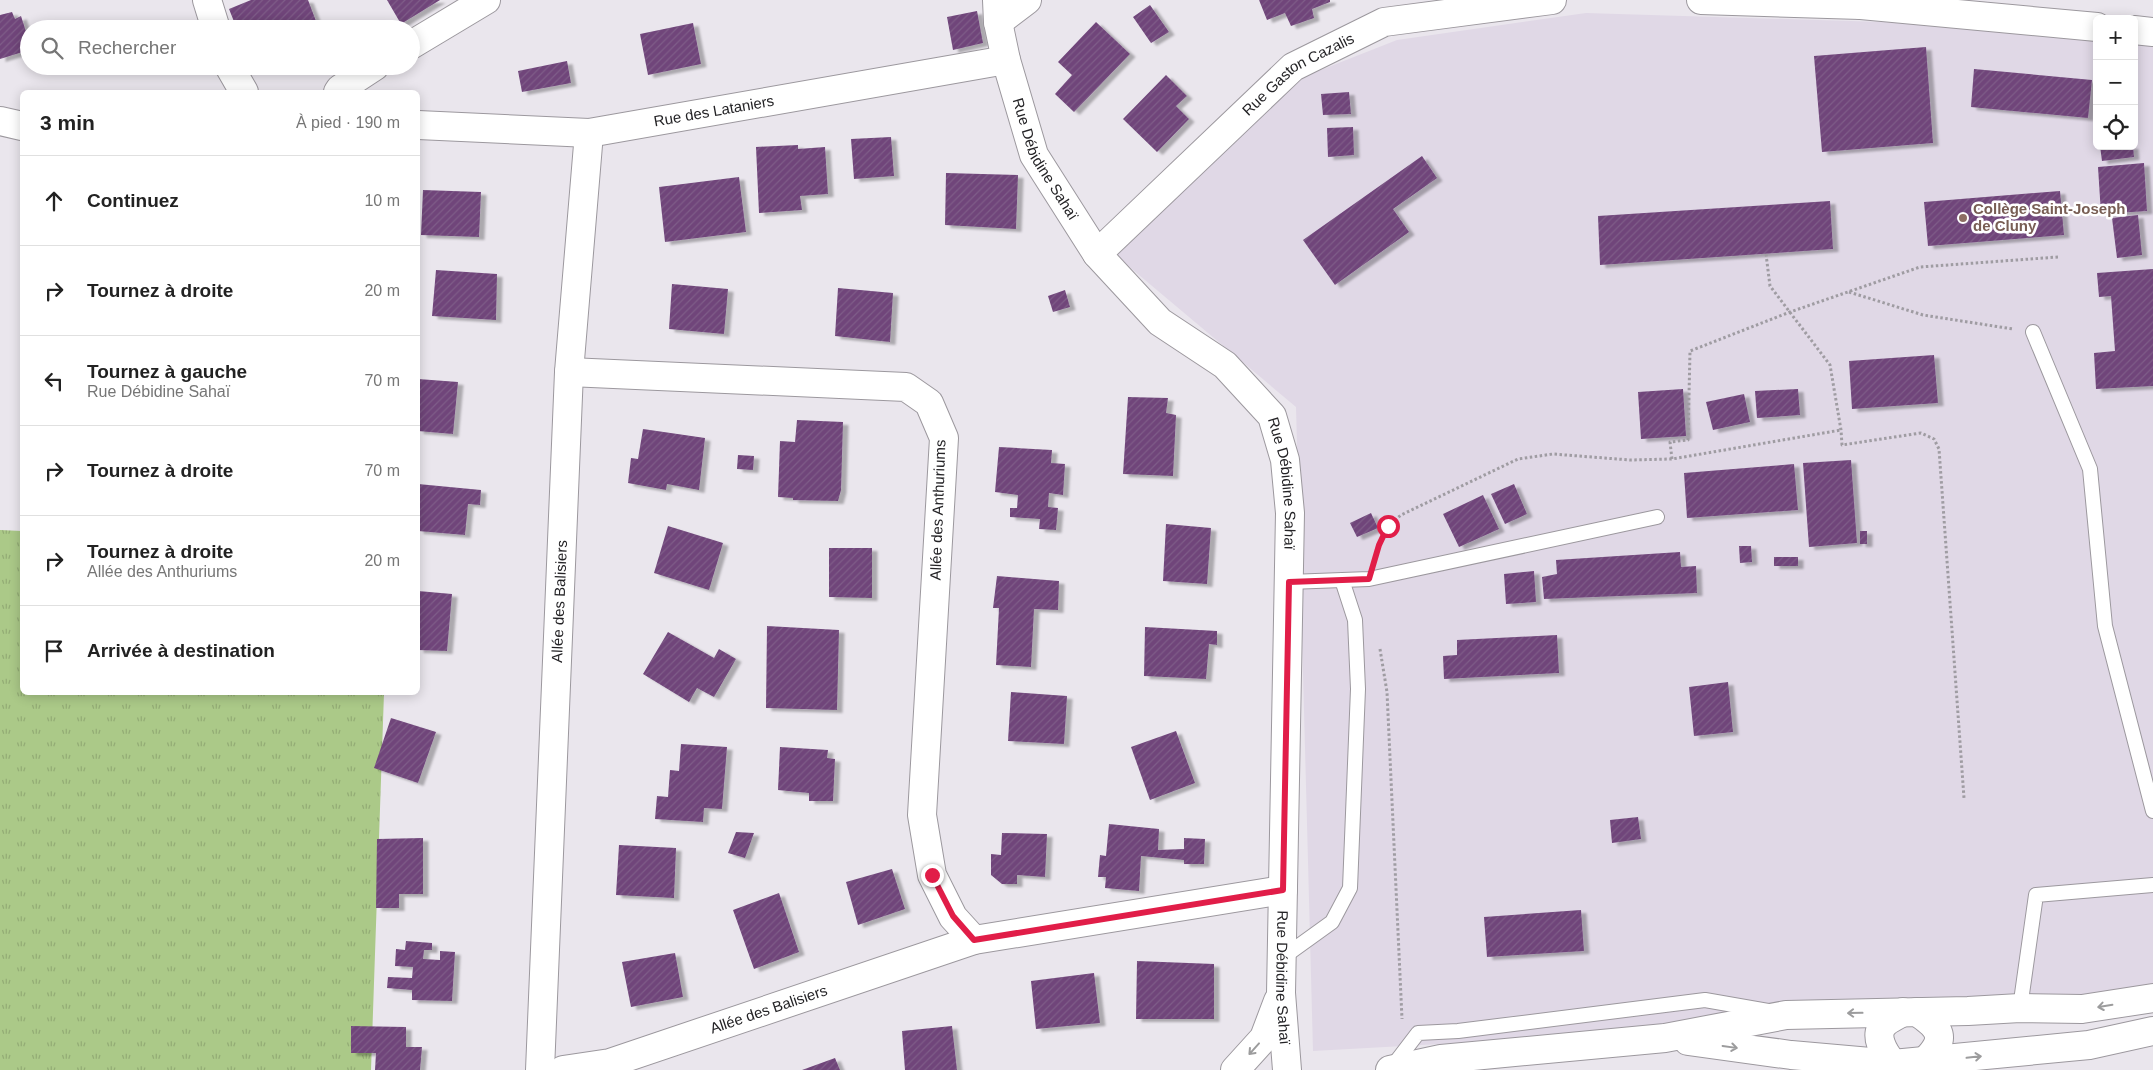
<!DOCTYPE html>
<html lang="fr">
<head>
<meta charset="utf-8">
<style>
  :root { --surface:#fff; --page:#f6f6f6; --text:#222; --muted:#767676; --line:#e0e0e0 }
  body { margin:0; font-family:Helvetica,sans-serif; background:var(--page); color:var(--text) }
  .controls { position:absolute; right:15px; top:15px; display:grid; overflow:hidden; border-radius:8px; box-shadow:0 2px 12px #0003 }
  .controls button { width:45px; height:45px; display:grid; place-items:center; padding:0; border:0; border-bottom:1px solid var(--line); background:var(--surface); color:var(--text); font:25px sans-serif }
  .stop { position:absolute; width:15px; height:15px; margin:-11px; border:4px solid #e11d48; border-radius:50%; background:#fff }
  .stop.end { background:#e11d48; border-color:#fff; box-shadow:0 1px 5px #0008 }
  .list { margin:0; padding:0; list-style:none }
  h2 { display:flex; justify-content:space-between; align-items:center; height:65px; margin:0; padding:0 20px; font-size:21px }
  h2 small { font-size:16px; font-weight:400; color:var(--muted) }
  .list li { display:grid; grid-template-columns:32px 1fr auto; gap:15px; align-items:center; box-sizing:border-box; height:90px; padding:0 20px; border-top:1px solid var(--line) }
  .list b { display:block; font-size:19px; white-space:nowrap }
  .list p { margin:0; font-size:16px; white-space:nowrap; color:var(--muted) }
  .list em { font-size:16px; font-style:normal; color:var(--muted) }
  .icon { flex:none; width:28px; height:28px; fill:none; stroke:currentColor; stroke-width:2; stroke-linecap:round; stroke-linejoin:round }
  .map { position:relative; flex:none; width:2153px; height:1070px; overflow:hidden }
  .search { position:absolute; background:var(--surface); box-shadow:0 2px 12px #0003; left:20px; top:20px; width:400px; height:55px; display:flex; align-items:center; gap:12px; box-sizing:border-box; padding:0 18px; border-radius:28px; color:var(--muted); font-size:19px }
  .panel { position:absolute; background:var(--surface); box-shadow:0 2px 12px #0003; left:20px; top:90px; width:400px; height:605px; border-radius:8px }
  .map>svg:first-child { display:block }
</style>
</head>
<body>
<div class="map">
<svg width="2153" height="1070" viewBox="0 0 2153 1070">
  <defs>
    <pattern id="park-tufts" width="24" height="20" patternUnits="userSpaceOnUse" patternTransform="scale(1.25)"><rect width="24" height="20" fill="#abc988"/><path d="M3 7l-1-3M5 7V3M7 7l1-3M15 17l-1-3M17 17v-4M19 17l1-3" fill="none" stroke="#93ac75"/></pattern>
    <pattern id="building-hatch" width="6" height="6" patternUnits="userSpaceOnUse" patternTransform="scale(1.25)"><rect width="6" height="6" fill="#6f457a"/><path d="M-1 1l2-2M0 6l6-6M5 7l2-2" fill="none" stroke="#7f5d88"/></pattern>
    <filter id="shadow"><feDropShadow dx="5.5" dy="3" stdDeviation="1" flood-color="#0004"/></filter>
  </defs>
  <rect width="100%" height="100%" fill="#eae6ed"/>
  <path fill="#e0d8e6" d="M1586 13 1883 22 2097 39V146H2134V42L2153 44V986L2082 1009 1313 1051 1296 407 1114 254 1303 77 1397 40Z"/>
  <path fill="url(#park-tufts)" d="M0 530 22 531V692L384 693 371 1070H0Z"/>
  <path fill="url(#building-hatch)" filter="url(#shadow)" d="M251 0H308L319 29H237L229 9Z
    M387 0H440L401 24Z
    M1259 0H1330V2L1312 9 1314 18 1291 26 1285 13 1267 20Z
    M1150 5 1169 32 1151 43 1133 17Z
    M977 11 983 43 953 50 947 17Z
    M12 12 15 19 21 16 29 41V50L0 59V15Z
    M1096 22 1130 54 1074 112 1055 94 1072 75 1058 62Z
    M693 23 701 64 648 75 640 34Z
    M1926 47 1933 143 1822 152 1814 56Z
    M567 61 571 83 522 92 518 71Z
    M1974 69 2092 80 2088 118 1971 107Z
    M1166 75 1187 96 1176 106 1189 119 1157 152 1123 119Z
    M1349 92 1351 114 1323 115 1321 94Z
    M1353 127 1354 155 1328 157 1327 128Z
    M891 137 894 176 854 179 851 139Z
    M798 145V149L825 147 828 194 800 196 802 210 759 213 756 147Z
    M2100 146H2133L2134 157 2102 161Z
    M1422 156 1437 178 1393 209 1409 232 1335 285 1303 240Z
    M2144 163 2147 211 2101 214 2098 167Z
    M946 173 1018 175 1016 229 945 225Z
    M739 177 746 232 665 242 659 187Z
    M423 190 481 192 479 237 421 235Z
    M2060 191 2064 235 1928 246 1924 202Z
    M1830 201 1833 249 1600 265 1598 216Z
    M2138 215 2142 255 2117 258 2112 218Z
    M2153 269V386L2096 389 2094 353 2115 351 2111 296 2099 297 2097 273Z
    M436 270 497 274 496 320 432 316Z
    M672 284 728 289 724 334 669 329Z
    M838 288 893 293 890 342 835 336Z
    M1065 290 1070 307 1053 312 1048 296Z
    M1934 355 1938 403 1852 409 1849 361Z
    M418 379 458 382 453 434 418 431Z
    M1683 389 1686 436 1641 439 1638 392Z
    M1798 389 1800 415 1757 418 1755 391Z
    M1744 394 1750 422 1713 430 1706 402Z
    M1128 397 1168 398 1166 413 1176 415 1173 476 1123 474Z
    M797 420 843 422 841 490 838 501 793 500V498L778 497 780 441 795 442Z
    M643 429 705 438 699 490 667 484 666 490 628 483 631 458 638 459Z
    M999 447 1052 450 1051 463 1065 464 1063 495 1049 493 1048 507 1058 508 1056 530 1039 529 1040 519 1010 517V508H1017L1018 495 995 492Z
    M738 455 754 456 753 470 737 469Z
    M1851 460 1857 543 1809 547 1803 463Z
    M1794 464 1798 510 1687 518 1684 473Z
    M418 484 481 490 480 505 468 504 465 535 418 531Z
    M1514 484 1527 514 1505 524 1491 494Z
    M1483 495 1499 529 1459 547 1443 514Z
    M1371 513 1378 528 1357 537 1350 523Z
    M1166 524 1211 528 1207 584 1163 581Z
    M668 526 723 543 709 590 654 573Z
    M1860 531H1867V544H1860Z
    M1739 546H1751L1752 562 1740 563Z
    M829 548H872V598L829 597Z
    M1680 552 1681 567 1696 566 1697 593 1544 599 1542 577 1557 574 1556 560Z
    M1774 557H1798V566H1774Z
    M1534 571 1536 602 1506 604 1504 574Z
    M997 576 1059 581 1058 610 1034 609 1031 667 996 665 999 608H993Z
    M418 591 452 594 447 651 418 650Z
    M767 626 839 630 837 710 766 708Z
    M1145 627 1217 631V645L1209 644 1206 679 1144 676Z
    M668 632 714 658 719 649 736 659 714 697 697 688 689 702 643 674Z
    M1557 635 1559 673 1444 679 1443 656 1457 655V640Z
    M1728 682 1733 732 1694 736 1689 687Z
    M1011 692 1067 696 1064 744 1008 741Z
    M391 718 436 732 418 783 374 768Z
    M1176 731 1195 783 1150 800 1131 747Z
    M681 744 727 747 722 809 704 808 703 822 655 819 657 796 668 797 670 770 679 771Z
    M780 747 828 750 827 758 835 759 833 801H809V793L778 790Z
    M1638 817 1641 839 1612 843 1610 820Z
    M1109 824 1159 829 1158 850 1184 849V838L1205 839 1204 864H1184V860L1141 856 1139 891 1105 888 1106 877H1098L1100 855 1106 856Z
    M736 832 754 833 745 858 728 853Z
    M1002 833 1047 834 1045 877 1017 875V884H1002L991 875V854L1001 855Z
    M423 838V894H399V908H376L377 839Z
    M619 845 676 848 674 898 616 895Z
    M892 869 905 909 858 925 846 882Z
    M779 893 799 952 754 969 733 910Z
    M1581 910 1584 951 1487 957 1484 917Z
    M406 941 432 943V950H424L423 959 440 960V951L455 952 452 1001 412 1000V990L387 988 388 977 412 978 413 967 395 966 396 949 405 950Z
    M675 953 683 997 631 1007 622 962Z
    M1137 961 1214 964V1019H1136Z
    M1094 973 1100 1023 1036 1029 1031 981Z
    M351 1026 406 1027V1047H422L420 1070H375L376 1053H351Z
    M952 1026 957 1070H905L902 1031Z
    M835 1058 840 1070H802Z"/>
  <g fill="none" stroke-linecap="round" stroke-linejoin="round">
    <g stroke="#9c989e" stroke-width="16">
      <path id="lane" d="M2033 332 2090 469 2105 626 2153 811
        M1289 582 1369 579 1657 517
        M1282 958 1332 922 1350 888 1358 689 1355 620 1342 580
        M2020 1008 2036 895 2153 885
        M1392 1067 1418 1033 1458 1031 1705 1000 1768 1011"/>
    </g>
    <g stroke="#9c989e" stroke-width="30">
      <g id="street">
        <path d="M207 0 216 29"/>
        <path id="s1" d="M997 0 998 22 1006 60 1034 155 1097 254 1160 322 1225 365 1272 416 1285 460 1290 513 1281 993 1287 1070"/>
        <path d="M1701 0 1861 5V0"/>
        <path d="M1861 5 2097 27"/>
        <path d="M998 22 1027 0"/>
        <path d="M2134 30 2153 32"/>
        <path d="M411 45 486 0"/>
        <path d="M229 66 244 92"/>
        <path d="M338 92 340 89 375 66"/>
        <path d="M0 121 22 126"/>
        <path id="s2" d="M418 125 589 133 1006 60"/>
        <path id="s3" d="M1097 254 1293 67 1384 22 1552 0"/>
        <path d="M569 372 906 387 929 403 944 438 922 815 932 875 953 917 974 940"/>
        <path d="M1917 1012C1941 1028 1948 1039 1925 1061"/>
        <path d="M1688 1041 1791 1055 1893 1064 2089 1045 2153 1031"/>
        <path d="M1893 1064C1885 1054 1871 1034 1886 1022 1891 1018 1898 1015 1903 1012"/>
        <path id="s4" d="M540 1070 569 372 589 133"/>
        <path id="s5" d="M563 1070 610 1063 974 940 1283 890"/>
        <path d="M1235 1070 1264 1038 1278 1001"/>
        <path d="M1390 1070 1441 1059 1665 1038 1786 1015 1968 1011 2020 1008 2082 1009 2153 998"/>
      </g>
    </g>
    <path stroke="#9f9ca2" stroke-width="3" stroke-dasharray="2.5 2.5" stroke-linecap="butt" d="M1766 254 1770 286 1830 365 1841 430 1842 445 1921 433 1934 439 1939 449 1964 798
      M1849 292 1923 315 2013 329
      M1672 459 1670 442 1688 440 1690 351 1790 312 1920 267 2058 257
      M1376 555 1388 526 1401 515 1518 459 1553 454 1630 460 1672 459 1841 430
      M1380 649 1387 692 1402 1019"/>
    <use href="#lane" stroke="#fff" stroke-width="14"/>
    <use href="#street" stroke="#fff" stroke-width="28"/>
  </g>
  <defs><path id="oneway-shaft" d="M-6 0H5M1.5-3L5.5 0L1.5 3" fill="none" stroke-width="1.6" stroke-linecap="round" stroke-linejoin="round" transform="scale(1.25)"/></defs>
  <g stroke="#9c9c9d">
    <use href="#oneway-shaft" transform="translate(2105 1006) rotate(171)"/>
    <use href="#oneway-shaft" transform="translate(1855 1013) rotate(179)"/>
    <use href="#oneway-shaft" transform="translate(1730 1047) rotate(8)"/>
    <use href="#oneway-shaft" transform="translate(1254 1049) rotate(132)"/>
    <use href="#oneway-shaft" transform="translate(1974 1057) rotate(-6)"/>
  </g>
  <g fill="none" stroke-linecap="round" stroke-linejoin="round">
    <path stroke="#e11d48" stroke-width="6" d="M932 875 953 916 974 940 1283 890 1289 582 1369 579 1379 545 1388 526"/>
  </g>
  <circle fill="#8d6e63" stroke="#fff" stroke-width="2" cx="1963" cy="218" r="5"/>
  <g text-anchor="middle" stroke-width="5" stroke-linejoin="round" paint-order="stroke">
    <g font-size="15" fill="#242326" stroke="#fff">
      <text dy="5" stroke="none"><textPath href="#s3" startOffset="271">Rue Gaston Cazalis</textPath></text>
      <text dy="5" stroke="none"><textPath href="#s2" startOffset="298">Rue des Lataniers</textPath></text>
      <text dy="5" stroke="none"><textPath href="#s1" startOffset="168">Rue Débidine Sahaï</textPath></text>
      <text dy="5" stroke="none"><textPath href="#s1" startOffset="586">Rue Débidine Sahaï</textPath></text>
      <text transform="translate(938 510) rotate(-88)" y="5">Allée des Anthuriums</text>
      <text dy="5" stroke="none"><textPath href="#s4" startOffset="469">Allée des Balisiers</textPath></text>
      <text dy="5" stroke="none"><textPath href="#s1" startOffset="1081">Rue Débidine Sahaï</textPath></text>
      <text dy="5" stroke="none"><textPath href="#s5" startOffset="215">Allée des Balisiers</textPath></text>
    </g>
    <g font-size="15" font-weight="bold" fill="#785e54" stroke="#fff" text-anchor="start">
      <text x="1973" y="214">Collège Saint-Joseph<tspan x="1973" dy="17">de Cluny</tspan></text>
    </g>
  </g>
</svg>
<div class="controls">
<button>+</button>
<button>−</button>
<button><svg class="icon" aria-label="locate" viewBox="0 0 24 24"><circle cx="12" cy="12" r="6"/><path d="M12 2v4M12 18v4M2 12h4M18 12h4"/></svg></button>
</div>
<div class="stop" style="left:1388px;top:526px"></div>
<div class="stop end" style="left:932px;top:875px"></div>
<div class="search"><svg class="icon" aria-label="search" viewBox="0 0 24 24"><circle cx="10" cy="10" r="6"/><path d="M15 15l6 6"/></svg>Rechercher</div>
<section class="panel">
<h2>3 min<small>À pied · 190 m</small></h2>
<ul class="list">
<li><svg class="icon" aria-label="ahead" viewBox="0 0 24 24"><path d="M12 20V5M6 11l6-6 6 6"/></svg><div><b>Continuez</b></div><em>10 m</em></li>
<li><svg class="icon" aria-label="right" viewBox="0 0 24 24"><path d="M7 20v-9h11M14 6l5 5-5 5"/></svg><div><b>Tournez à droite</b></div><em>20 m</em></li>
<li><svg class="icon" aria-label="left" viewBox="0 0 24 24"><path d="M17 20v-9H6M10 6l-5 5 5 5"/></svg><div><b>Tournez à gauche</b><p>Rue Débidine Sahaï</p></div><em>70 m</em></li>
<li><svg class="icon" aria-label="right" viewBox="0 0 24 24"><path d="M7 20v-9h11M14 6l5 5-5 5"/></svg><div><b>Tournez à droite</b></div><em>70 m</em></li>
<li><svg class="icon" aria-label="right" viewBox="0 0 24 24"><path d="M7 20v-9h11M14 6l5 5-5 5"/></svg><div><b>Tournez à droite</b><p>Allée des Anthuriums</p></div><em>20 m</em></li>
<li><svg class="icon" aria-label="arrive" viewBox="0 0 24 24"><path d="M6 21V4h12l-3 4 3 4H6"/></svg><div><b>Arrivée à destination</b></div></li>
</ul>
</section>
</div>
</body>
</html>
